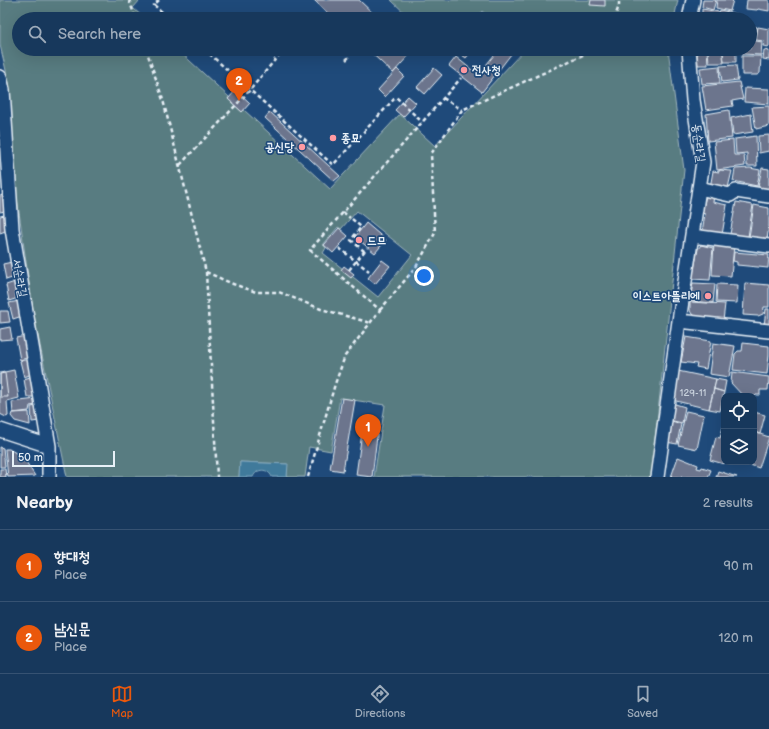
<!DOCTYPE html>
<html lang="en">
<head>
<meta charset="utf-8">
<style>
  :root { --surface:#17385c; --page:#203f62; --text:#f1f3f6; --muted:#9eacbb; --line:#365272; --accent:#ea580c }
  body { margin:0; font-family:"Balsamiq Sans","Poor Story",sans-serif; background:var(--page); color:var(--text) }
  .controls { position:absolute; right:12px; bottom:12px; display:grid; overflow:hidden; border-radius:8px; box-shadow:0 4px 16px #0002 }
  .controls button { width:36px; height:36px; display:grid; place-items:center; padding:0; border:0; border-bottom:1px solid var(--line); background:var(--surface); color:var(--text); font:20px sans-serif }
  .scale { position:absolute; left:12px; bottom:10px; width:103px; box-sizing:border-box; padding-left:4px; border:2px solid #e8f1f8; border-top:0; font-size:11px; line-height:14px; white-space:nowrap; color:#e8f1f8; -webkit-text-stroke:3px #1f4a7a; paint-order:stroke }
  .you { position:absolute; left:424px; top:276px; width:14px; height:14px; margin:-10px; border:3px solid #fff; border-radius:50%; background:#1a73e8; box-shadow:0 0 0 6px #1a73e833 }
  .badge { display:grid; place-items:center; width:26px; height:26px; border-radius:50%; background:var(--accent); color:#fff; font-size:13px; font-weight:700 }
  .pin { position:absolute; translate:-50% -33px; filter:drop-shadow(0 1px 2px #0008) }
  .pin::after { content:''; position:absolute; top:21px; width:14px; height:12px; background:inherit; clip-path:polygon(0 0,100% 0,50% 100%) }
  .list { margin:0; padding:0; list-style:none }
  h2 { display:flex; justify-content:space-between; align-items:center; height:52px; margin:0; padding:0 16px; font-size:17px }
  h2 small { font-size:13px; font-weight:400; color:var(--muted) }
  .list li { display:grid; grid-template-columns:26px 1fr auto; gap:12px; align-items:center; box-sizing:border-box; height:72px; padding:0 16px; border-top:1px solid var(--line) }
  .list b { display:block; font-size:15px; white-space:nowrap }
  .list p { margin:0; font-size:13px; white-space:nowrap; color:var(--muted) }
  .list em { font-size:13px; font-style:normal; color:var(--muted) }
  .icon { flex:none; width:22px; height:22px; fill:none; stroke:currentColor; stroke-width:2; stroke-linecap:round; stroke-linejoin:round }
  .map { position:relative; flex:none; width:769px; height:477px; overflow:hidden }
  .search { position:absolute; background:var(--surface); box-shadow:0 4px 16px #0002; left:12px; right:12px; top:12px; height:44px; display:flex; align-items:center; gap:10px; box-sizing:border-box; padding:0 14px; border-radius:22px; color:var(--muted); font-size:15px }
  .sheet { height:196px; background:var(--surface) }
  nav { display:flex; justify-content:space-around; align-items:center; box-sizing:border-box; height:56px; border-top:1px solid var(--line); background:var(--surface); font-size:11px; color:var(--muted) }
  nav a { display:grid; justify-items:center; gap:2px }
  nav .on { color:var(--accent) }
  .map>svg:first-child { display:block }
</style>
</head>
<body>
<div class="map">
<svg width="769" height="477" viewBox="0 0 769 477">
  <rect width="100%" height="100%" fill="#1f4a7a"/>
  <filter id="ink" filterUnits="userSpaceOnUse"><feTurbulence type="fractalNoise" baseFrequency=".025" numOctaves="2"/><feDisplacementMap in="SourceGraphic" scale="8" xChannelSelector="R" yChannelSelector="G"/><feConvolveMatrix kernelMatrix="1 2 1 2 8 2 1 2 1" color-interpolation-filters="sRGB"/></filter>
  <g filter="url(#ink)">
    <path fill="#597c81" stroke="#a0b6bc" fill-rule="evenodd" d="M0 0H140L133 8 145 19H19V49H177L229 97 228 99 242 112 244 110 330 189 400 114 435 146 524 50 523 49H668L684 170 651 477H374L385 405 340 398 331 451 309 447 305 477H287V464L240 462 239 477H67L33 311 17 198 9 83 0 45ZM357 211 412 255 378 297 323 253 326 248 323 245 338 227 341 229Z
      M391 0H678L674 19H491L482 11 474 19H411Z"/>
    <path fill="#417a9b" stroke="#84aac0" d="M240 462 288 464 287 477H272C268 468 257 468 253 477H239Z"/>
    <path fill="#6c758d" stroke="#e8f1f8" d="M314 0H359L379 19H334Z
      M591 0H605V6L590 5Z
      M703 0H716L713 10 702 7Z
      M717 0H733L730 11 716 8Z
      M747 0H769V11L758 9 757 10 746 9Z
      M702 9 719 12 717 19H702Z
      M720 10 737 14 736 19H718Z
      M750 26 757 27 755 37 750 36Z
      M758 27 769 29V47L763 46 764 41 756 40Z
      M750 40 762 42 761 55 743 54V49H750Z
      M367 49H405L410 54 393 73Z
      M460 49H473L466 58 458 52Z
      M499 49H515L482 92 449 66 456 57 478 75Z
      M697 49H707L708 65H698Z
      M708 49H722L724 63H709Z
      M723 49H736V62H724Z
      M764 50 769 51V60L763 59Z
      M742 56H761L760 73 757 75H742Z
      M736 65 738 80 722 82 720 66Z
      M719 66 720 83 702 84 700 68Z
      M434 68 442 75 425 94 417 87Z
      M397 69 404 76 385 97 378 90Z
      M739 82 743 99 732 101 733 106 706 110 702 86Z
      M745 88 769 89V104L744 102Z
      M236 90 250 103 242 112 228 99Z
      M408 96 416 103 403 117 395 110Z
      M769 106V126L756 129 752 107Z
      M729 110 732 138 708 141 706 114Z
      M270 112 340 176 334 181 265 118Z
      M751 114 753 132 733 135 731 118Z
      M769 135V151L759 153 758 136Z
      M756 136 757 166H747V153L736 154 735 139Z
      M733 140 734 155H744L745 166 717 170 714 142Z
      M750 168 760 170 757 186 733 181 735 169Z
      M762 168 769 169V189L758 187Z
      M719 170 732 171 727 192 710 188 713 171 719 172Z
      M2 195 5 211 0 212V196Z
      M706 195 714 196 713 202 727 205 722 235 702 232 705 214 702 213Z
      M736 202 753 205 748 237 730 234Z
      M754 205 769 208V225L767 240 749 237Z
      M5 215 8 230 0 233V216Z
      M366 223 386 240 375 253 355 237Z
      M339 228 348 236 333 253 324 245Z
      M714 244 734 246 731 276 712 275Z
      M701 245 713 248 710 280 692 279 698 249Z
      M734 252 769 255 768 268 737 265V262L733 261Z
      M382 260 390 266 375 284 368 278Z
      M12 262 15 277 6 280 3 264Z
      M344 266 354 274 351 278 341 270Z
      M15 282 18 298 9 301 6 285Z
      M693 283 715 284 713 303 690 301Z
      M745 283 769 285V307H764L763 314 758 316 743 315Z
      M717 284 738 285 737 303 716 302Z
      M19 301 22 316 13 319 9 303Z
      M690 302 725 304 723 321 694 317 690 311Z
      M766 309H769V326H764Z
      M0 311H8L10 322 0 323Z
      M10 327 12 339 0 340V329Z
      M25 336 30 357 20 360 16 338Z
      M686 337 711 341 706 369 696 367 697 364 681 362Z
      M713 343 735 346 729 377 709 374Z
      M743 343 769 346V355L767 374 733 370 735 354 738 351H742Z
      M29 359 32 374 24 377 20 361Z
      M14 370 19 398 7 401 8 416 6 417 0 414V373Z
      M678 371 716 379 709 409 672 400Z
      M732 372 769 377 768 390H760V395H756L754 398V396H743L731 383Z
      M5 373 8 397H0V374Z
      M33 376 36 397H27L24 379Z
      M716 379 726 381 724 392 714 389Z
      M714 389 724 392 720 411 709 409Z
      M342 398 355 400 343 471 330 469Z
      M36 399V405L30 406 29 411 13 413 12 402Z
      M672 403 685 407 682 423 669 420Z
      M37 406 39 421 32 422 31 407Z
      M686 411 704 415 697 449 678 445Z
      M29 412 30 425 15 421 11 416 12 413Z
      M754 412 765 415 760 434 754 432Z
      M364 418 379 420 372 477 356 475Z
      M669 420 681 424 677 444 666 442Z
      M724 424V462H725L724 464 710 460 716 437 720 438Z
      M754 432 769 437 759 468 741 462H754Z
      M0 447 3 448 5 467H0Z
      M5 449H9L23 457 35 476 8 477Z
      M678 457 698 465 697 468 701 469 702 467 711 470 708 477H671Z
      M0 469H5L6 477H0Z
      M718 471 737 477H716Z"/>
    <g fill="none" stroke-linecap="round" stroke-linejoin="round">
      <g stroke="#e8f1f8" stroke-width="16">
        <path id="minor" d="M689 19 693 0
          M0 77 3 90 12 229 49 446V477
          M699 188 730 195 736 191 769 196
          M692 236 769 246
          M679 321 769 331
          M0 430 49 446
          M657 477 679 321 703 162 693 100 689 49"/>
      </g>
      <path stroke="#e8f1f8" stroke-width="2.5" stroke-dasharray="4 3" stroke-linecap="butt" d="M129 0 136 19
        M159 0 154 5 170 19
        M614 19 619 6V0
        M146 49 163 100 206 272 217 477
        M204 49 250 90 284 49
        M346 60 349 57
        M443 98 462 110
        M180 165 250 90 333 165 396 97 422 122
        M343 212 350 218
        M352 219 361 227 351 240 364 251
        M339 248 369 271
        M349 270 367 248
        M206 272 233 284 256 292H279L321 309 371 323
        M380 310 416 267 435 233 431 154 462 110 596 49
        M308 477 335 384 345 356 380 310 310 250 461 78"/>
      <use href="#minor" stroke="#1f4a7a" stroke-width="13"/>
    </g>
  </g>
  <g fill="#ff9aa2" stroke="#1f4a7a" stroke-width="1.5">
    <circle cx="464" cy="70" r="4"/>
    <circle cx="333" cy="138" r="4"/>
    <circle cx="302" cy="147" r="4"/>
    <circle cx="359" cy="240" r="4"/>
    <circle cx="708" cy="296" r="4"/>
  </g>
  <g text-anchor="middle" stroke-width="3.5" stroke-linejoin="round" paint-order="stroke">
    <g font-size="10" fill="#c9d2dd">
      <text x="693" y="396">129-11</text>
    </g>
    <g font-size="12" font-weight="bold" fill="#e8f1f8" stroke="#1f4a7a" text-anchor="start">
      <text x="472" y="74">전사청</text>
      <text x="341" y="142">종묘</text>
      <text x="294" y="151" text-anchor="end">공신당</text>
      <text x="367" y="244">드므</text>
      <text x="700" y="300" text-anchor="end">이스트아뜰리에</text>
    </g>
    <g font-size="12" fill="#e8f1f8" stroke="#1f4a7a">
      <text transform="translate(699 143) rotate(83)" y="4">동순라길</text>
      <text transform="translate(20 278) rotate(80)" y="4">서순라길</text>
    </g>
  </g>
</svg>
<div class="controls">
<button><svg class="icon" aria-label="locate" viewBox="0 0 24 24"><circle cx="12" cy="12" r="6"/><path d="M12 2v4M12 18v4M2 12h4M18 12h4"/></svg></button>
<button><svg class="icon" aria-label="layers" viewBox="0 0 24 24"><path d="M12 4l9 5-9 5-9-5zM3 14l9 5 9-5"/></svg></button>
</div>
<div class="scale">50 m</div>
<div class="you"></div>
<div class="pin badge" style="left:368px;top:447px">1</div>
<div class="pin badge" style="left:239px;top:101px">2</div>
<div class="search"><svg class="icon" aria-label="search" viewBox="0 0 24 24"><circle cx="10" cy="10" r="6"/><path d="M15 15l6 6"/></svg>Search here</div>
</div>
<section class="sheet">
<h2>Nearby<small>2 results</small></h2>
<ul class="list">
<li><span class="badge">1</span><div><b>향대청</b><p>Place</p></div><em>90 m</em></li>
<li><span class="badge">2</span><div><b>남신문</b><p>Place</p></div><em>120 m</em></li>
</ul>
</section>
<nav>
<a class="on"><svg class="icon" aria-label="map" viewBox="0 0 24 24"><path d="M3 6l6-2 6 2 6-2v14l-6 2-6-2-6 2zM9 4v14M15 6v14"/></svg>Map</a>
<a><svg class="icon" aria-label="directions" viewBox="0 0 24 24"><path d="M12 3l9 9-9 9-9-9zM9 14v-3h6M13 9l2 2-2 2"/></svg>Directions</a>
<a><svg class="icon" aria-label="saved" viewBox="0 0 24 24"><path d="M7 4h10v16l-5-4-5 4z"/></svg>Saved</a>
</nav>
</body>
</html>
